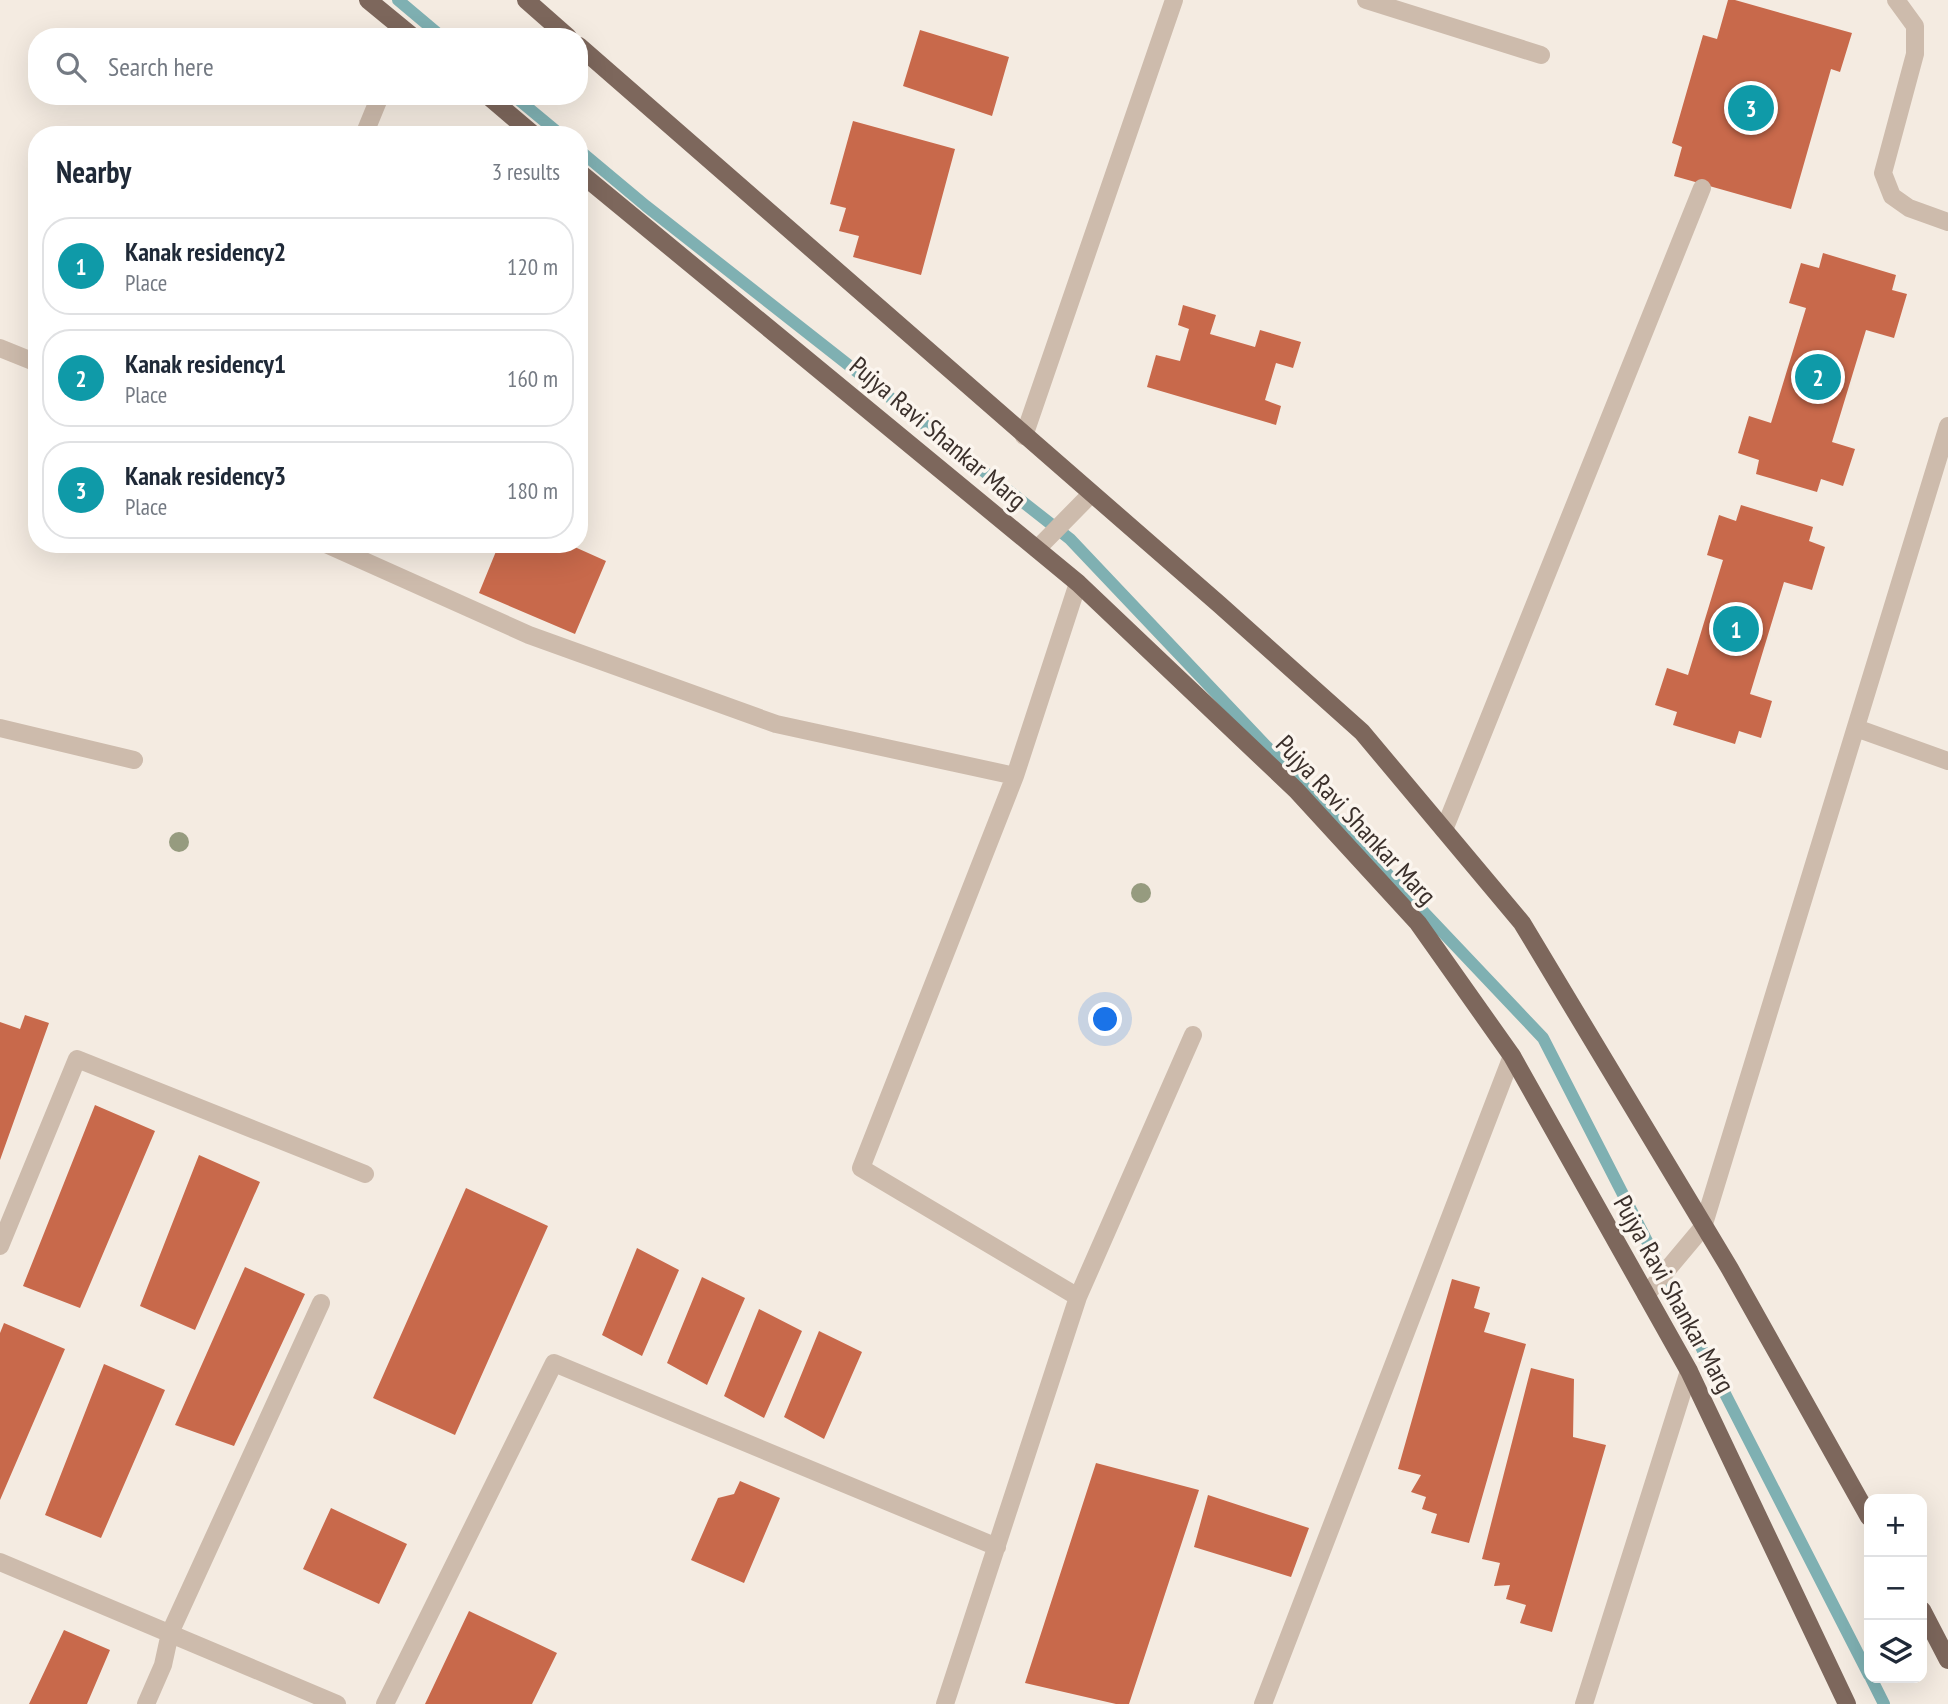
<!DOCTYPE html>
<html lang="en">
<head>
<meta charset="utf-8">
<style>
  :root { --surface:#fff; --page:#f6f6f7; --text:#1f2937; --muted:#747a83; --line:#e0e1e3; --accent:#db2777 }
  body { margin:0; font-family:"PT Sans Narrow",sans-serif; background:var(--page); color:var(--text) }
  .controls { position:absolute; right:21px; bottom:21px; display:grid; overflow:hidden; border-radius:14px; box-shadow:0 7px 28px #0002 }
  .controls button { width:63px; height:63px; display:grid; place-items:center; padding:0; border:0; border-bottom:2px solid var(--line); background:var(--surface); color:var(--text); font:35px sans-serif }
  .you { position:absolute; left:1106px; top:1020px; width:24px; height:24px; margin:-18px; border:5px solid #fff; border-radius:50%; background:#1a73e8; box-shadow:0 0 0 10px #1a73e833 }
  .badge { display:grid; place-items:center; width:46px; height:46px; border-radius:50%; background:var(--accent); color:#fff; font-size:23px; font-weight:700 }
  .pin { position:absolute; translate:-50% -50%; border:4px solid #fff; box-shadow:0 2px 7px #0006 }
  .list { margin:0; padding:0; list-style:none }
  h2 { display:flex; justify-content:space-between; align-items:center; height:91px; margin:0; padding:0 28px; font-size:30px }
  h2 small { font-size:23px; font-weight:400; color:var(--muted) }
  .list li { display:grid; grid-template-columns:46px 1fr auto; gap:21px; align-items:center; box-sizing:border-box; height:98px; margin:0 14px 14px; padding:0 14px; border:2px solid var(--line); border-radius:28px }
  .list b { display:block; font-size:26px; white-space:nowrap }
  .list p { margin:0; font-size:23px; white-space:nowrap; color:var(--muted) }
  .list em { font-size:23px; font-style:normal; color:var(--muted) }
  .icon { flex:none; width:38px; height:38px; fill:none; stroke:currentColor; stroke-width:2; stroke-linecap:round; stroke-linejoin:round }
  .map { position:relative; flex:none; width:1948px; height:1704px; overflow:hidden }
  .search { position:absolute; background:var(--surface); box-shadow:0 7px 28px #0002; left:28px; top:28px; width:560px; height:77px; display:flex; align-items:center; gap:18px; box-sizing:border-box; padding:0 24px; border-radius:28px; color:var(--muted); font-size:26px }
  .panel { position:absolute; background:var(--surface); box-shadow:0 7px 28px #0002; left:28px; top:126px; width:560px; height:427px; border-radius:28px }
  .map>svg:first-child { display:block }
</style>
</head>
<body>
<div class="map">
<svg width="1948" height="1704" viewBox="0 0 1948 1704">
  <rect width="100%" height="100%" fill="#f4ebe1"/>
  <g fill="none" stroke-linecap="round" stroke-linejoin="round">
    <path stroke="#7fb0b2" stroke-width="12" d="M398 0 442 37
      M514 96 561 135
      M579 150 646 206 1070 539 1543 1038 1869 1675
      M1871 1678 1884 1704"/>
  </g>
  <path fill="#c8694b" d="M1728 0H1735L1852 33 1840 72 1831 69 1791 209 1674 176 1682 147 1672 143 1703 35 1717 39Z
    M920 30 1009 57 992 116 903 86Z
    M853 121 955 149 921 275 853 257 859 236 839 231 846 208 830 204Z
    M1823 253 1896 275 1892 290 1907 294 1894 338 1866 330 1832 442 1855 449 1843 486 1821 479 1817 492 1756 474 1759 460 1738 453 1749 416 1771 423 1806 308 1789 303 1801 263 1819 268Z
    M1183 305 1216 315 1210 334 1255 347 1260 330 1301 342 1293 368 1276 363 1265 400 1281 406 1276 425 1147 387 1156 355 1180 361 1189 329 1178 325Z
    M1741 505 1813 527 1809 541 1825 547 1812 590 1784 582 1750 694 1772 701 1761 738 1739 731 1735 744 1673 725 1677 712 1655 705 1667 668 1688 675 1723 560 1707 555 1719 515 1736 521Z
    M499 544H568L606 561 575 634 479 593Z
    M25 1015 49 1023 0 1160V1022L20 1029Z
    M95 1105 155 1131 80 1308 23 1286Z
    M199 1155 260 1182 195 1330 140 1306Z
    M466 1188 548 1226 455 1435 373 1398Z
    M637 1248 679 1270 642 1356 602 1335Z
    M245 1267 305 1294 234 1446 175 1425Z
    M702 1277 745 1298 707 1385 667 1363Z
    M1452 1279 1480 1287 1474 1308 1490 1313 1484 1332 1526 1344 1469 1543 1431 1533 1437 1514 1422 1509 1426 1497 1411 1492 1421 1475 1398 1469Z
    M759 1309 802 1331 764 1418 724 1396Z
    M4 1323 65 1349 0 1500V1333Z
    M819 1331 862 1352 824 1439 784 1417Z
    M104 1364 165 1390 101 1538 45 1515Z
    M1531 1368 1574 1379 1573 1437 1606 1445 1552 1632 1520 1623 1526 1605 1506 1599 1510 1585 1494 1586 1500 1563 1482 1559Z
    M1096 1463 1199 1490 1129 1704H1116L1025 1683Z
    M740 1481 780 1498 744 1583 691 1560 718 1498 734 1494Z
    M1208 1495 1309 1528 1291 1577 1194 1547Z
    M331 1508 407 1544 379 1604 303 1569Z
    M469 1611 557 1653 532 1704H425Z
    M64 1630 110 1650 87 1704H29Z"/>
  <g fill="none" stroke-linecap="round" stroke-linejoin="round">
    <path stroke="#cdbbac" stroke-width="18" d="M1444 830 1702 188"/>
    <path stroke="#cdbbac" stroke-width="18" d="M1366 0 1541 55
      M1896 0 1915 26V54L1883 173 1892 196 1909 208 1948 222
      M364 135 380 96
      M0 348 37 363
      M1024 436 1174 0
      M326 544 529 635 776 724 1015 776
      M1037 549 1091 494
      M0 728 134 760
      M1856 728 1948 761
      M0 1246 77 1059 365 1174
      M1646 1295 1703 1227 1948 426
      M1078 1297 1193 1035
      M0 1562 337 1704
      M146 1704 163 1665 170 1633 321 1303
      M385 1704 554 1363 997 1547
      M945 1704 1078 1297 861 1168 1015 776 1078 583
      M1263 1704 1512 1056
      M1584 1704 1689 1371"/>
    <path stroke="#7d675c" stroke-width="18" d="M368 0 413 37
      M526 0 568 37
      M579 46 1220 605 1362 732 1522 923 1730 1269 1869 1517
      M488 96 534 135
      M579 172 1078 583 1296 790 1418 923 1512 1056 1689 1371 1847 1704
      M1922 1610 1948 1660"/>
  </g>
  <g fill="#969b7f">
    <circle cx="179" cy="842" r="10"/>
    <circle cx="1141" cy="893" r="10"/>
  </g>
  <g text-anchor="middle" stroke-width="7" stroke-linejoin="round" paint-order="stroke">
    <g font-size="26" fill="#3b302b" stroke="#fbf5ee">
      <text transform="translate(938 433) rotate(40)" y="9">Pujya Ravi Shankar Marg</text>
      <text transform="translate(1356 820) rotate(47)" y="9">Pujya Ravi Shankar Marg</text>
      <text transform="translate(1674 1294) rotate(61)" y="9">Pujya Ravi Shankar Marg</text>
    </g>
  </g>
</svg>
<div class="controls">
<button>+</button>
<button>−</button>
<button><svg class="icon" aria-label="layers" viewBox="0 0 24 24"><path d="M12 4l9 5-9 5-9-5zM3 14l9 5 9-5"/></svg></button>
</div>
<div class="you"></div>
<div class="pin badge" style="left:1736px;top:629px;background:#0f9aa8">1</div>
<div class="pin badge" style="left:1818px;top:377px;background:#0f9aa8">2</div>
<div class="pin badge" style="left:1751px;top:108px;background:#0f9aa8">3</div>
<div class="search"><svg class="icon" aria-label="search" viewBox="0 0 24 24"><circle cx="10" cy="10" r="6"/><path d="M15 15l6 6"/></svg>Search here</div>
<section class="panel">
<h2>Nearby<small>3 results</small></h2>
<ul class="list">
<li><span class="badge" style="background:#0f9aa8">1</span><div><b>Kanak residency2</b><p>Place</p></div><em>120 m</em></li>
<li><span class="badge" style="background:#0f9aa8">2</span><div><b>Kanak residency1</b><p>Place</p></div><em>160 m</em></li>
<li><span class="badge" style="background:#0f9aa8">3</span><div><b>Kanak residency3</b><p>Place</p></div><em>180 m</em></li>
</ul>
</section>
</div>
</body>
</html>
